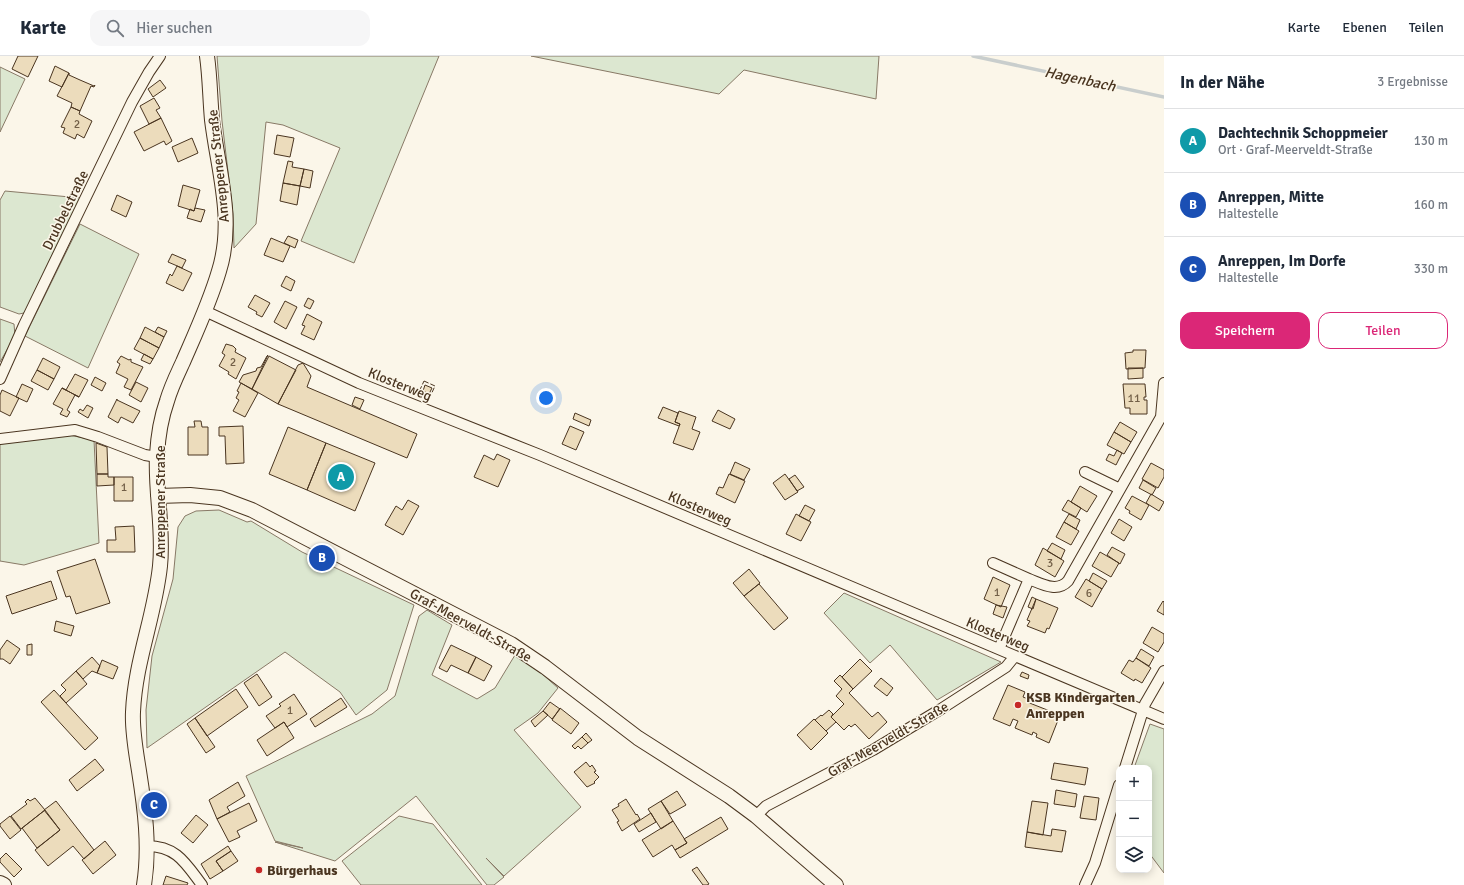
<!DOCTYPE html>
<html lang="de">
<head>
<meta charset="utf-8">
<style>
  :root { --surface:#fff; --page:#f6f6f7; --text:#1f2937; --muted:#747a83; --line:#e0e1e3; --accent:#db2777 }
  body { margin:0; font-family:Signika,sans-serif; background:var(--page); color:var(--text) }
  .controls { position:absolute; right:12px; bottom:12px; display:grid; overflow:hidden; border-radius:8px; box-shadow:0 2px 10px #0003 }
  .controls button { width:36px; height:36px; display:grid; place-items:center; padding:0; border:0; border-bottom:1px solid var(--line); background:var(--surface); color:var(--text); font:20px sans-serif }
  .you { position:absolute; left:546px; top:342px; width:14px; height:14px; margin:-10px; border:3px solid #fff; border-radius:50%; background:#1a73e8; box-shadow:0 0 0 6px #1a73e833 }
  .badge { display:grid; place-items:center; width:26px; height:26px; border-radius:50%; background:var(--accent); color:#fff; font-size:13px; font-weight:700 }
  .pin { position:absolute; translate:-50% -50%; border:2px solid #fff; box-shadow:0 1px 4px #0006 }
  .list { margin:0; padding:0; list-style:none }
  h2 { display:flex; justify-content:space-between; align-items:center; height:52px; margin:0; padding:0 16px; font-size:17px }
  h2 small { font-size:13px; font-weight:400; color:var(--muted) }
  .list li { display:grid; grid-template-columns:26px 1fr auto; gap:12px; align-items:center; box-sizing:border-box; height:64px; padding:0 16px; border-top:1px solid var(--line) }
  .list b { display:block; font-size:15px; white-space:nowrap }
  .list p { margin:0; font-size:13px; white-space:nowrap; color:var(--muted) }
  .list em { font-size:13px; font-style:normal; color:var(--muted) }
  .actions { display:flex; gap:8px; padding:12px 16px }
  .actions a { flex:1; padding:9px 0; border:1px solid var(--accent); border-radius:12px; text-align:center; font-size:14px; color:var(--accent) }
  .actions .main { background:var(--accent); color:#fff }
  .icon { flex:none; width:22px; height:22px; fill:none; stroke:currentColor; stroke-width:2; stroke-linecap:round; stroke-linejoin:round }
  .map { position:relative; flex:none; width:1164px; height:829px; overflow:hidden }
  header { display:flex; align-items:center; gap:24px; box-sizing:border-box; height:56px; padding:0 20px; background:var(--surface); border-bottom:1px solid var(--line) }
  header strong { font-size:19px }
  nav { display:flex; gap:22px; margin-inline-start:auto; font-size:14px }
  .search { width:280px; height:36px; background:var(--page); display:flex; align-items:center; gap:10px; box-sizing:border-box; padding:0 14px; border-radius:12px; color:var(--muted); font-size:15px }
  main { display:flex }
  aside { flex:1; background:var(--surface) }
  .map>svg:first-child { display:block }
</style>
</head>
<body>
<header>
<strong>Karte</strong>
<div class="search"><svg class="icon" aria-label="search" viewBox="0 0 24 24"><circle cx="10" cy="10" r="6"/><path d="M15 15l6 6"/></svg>Hier suchen</div>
<nav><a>Karte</a><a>Ebenen</a><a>Teilen</a></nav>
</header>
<main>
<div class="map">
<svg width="1164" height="829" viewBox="0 0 1164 829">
  <rect width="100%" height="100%" fill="#fbf6e9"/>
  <path fill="#dce7d0" stroke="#887966" d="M217 0H439L354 207 301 185 340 92 283 69 266 66 256 168 234 192 233 158 222 65Z
    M531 0H879L876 43 744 14 719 38Z
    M0 11 25 23 0 76Z
    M5 135 81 142 29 249 24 257 19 258 0 251V144Z
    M80 168 139 198 88 312 25 280Z
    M0 263 14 268 15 280 0 306Z
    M69 379 94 384 99 487 24 509 0 505V388Z
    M219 454 247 466 251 465 302 496 414 549 387 634 356 659 340 636 285 596 147 692 146 654 152 600 173 523 178 471 185 460 196 455Z
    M844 537 1001 606 937 644 890 589 870 607 824 557Z
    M427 554 452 569 432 619 477 643 495 632 515 599 540 616 558 632 538 657 514 674 581 751 504 820 486 802 504 821 494 829H487L416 740 335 805 275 786 303 792 275 785 246 720 372 658 395 640 419 560Z
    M1150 668 1164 673V817L1149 797V712H1134Z
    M399 760 433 768 482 829H361L342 805Z"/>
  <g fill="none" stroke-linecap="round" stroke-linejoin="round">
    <path stroke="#c9cecd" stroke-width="3.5" d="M973 0 1164 41"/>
  </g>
  <path fill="#ecdcbc" stroke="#4a3520" d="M18 0H38L28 21 12 13Z
    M55 10 69 17 62 31 49 25Z
    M69 17V19L80 24 94 30 95 29 94 31 91 30 80 55 71 51 72 47 57 40Z
    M160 24 166 32 153 41 148 33Z
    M154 42 160 52 156 54 161 62 149 68 140 50Z
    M71 51 80 55 79 58 92 65 84 82 77 78 75 83 63 77 65 72 61 71Z
    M161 62 172 85 166 89 164 85 144 95 134 76Z
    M277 79 294 82 290 101 274 98Z
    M192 82 198 97 178 106 172 91Z
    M288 105 293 106 292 111 304 113 300 130 283 127Z
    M304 113 313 115 310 132 300 130Z
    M283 127 300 130 297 149 280 145Z
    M183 129 200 134 194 155 178 150Z
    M117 139 132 146 126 161 111 154Z
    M195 152 205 154 201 166 187 162 190 153 194 155Z
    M288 180 298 184 295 192 284 187Z
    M271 182 290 190 283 206 264 199Z
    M172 198 186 204 182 212 168 206Z
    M177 210 192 217 183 235 166 227 170 218 172 220Z
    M286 220 295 225 291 235 281 230Z
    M255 239 270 247 262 261 256 258 257 256 248 251Z
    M308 242 314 245 310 253 304 250Z
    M285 245 297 251 286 273 274 266Z
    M307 258 322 266 314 284 301 278 305 270 302 269Z
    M145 271 164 281 159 292 140 282Z
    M158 271 167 275 164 281 155 276Z
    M140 282 159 292 153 303 134 293Z
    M226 288 233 290 236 293 235 296 246 302 236 323 228 318 229 316 219 310 225 299 222 297Z
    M1133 294H1146L1145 312 1126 313 1125 297 1133 296Z
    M144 298 153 303 150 308 141 304Z
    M268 299 252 333 239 326 243 319 256 315 257 312 261 311 267 300Z
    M121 300 129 304 131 303V306L143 311 131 334 124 331 128 323 116 317 120 308 117 306Z
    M269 300 296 314 278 348 252 333Z
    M43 302 60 311 54 323 37 314Z
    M303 307 311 320 307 331 417 378 407 402 278 348 298 309Z
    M1128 312H1143V322L1128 323Z
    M37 314 54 323 48 334 31 325Z
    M75 318 88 324 79 341 62 332 66 334Z
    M95 321 106 327 102 335 91 329Z
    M136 326 148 332 141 346 129 339Z
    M241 327 258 337 245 361 233 355 239 344 236 342 239 336 237 335Z
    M22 328 33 333 27 346 16 341Z
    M1123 328H1145L1146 341H1144V344H1147V358H1130V352H1125Z
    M425 329 432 332 429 338 423 335Z
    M62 332 79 341 75 339 67 354 70 356 67 361 60 358 63 353 53 348Z
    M2 334 19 342 10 360 0 355V339Z
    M355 341 364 344 360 353 352 349Z
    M117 343V344L140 355 133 367 121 361 118 367 108 361Z
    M87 349 93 352 88 362 78 356 80 353 83 355Z
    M663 351 678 357 675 366 680 368 679 370 658 362Z
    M718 354 735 363 730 373 712 365Z
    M679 355 696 361 692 373 700 376 693 394 673 387 680 368 675 366Z
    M575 357 591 364 589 370 573 363Z
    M194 365H201L202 371H208V399H188V371H195Z
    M1120 366 1137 376 1131 386 1114 376Z
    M243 370 244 407 226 408 225 380H219V371Z
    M570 370 584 376 576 394 562 388Z
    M288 371 326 387 307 434 269 418Z
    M1114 376 1131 386 1124 398 1107 389Z
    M96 387 107 391 108 418H97Z
    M326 387 375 407 355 455 307 434Z
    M1117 394 1122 397 1116 409 1106 404 1109 398 1114 400Z
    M497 398 510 404 498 431 474 421 484 399 494 404Z
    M735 406 750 413 744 424 730 418Z
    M1151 407 1164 414V421L1158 432 1142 423Z
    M97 418H108V421H114V429L97 430Z
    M729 418 745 425 735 447 716 438 719 431 723 432Z
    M785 418 798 436 785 444 773 427Z
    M795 419 804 431 797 435 789 423Z
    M114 421H133V445H114Z
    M1143 424 1156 432 1152 439 1139 432Z
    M1080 430 1097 440 1087 456 1071 446Z
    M1151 438 1164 446 1159 455 1146 447Z
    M1132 440 1149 449 1141 464 1129 457 1130 455 1125 452Z
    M408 444 419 450 403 479 385 469 396 450 402 454Z
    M1068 444 1081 452 1076 461 1062 454Z
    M805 449 815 454 809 465 799 460Z
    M796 458 811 466 801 485 786 478Z
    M1069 458 1080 464 1076 473 1064 466Z
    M1119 463 1132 471 1124 485 1111 477Z
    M1064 466 1079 475 1071 489 1056 481Z
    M134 470 135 496H107V484H116L115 471Z
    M1052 487 1065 494 1061 503 1047 495Z
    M1112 491 1125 498 1120 508 1107 499Z
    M1043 492 1064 505 1055 521 1035 509Z
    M1100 496 1119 507 1111 521 1092 510Z
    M95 503 110 547 76 558 70 540 66 541 57 515Z
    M749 513 760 527 744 540 733 527Z
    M1093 517 1107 525 1102 533 1089 525Z
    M993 521 1010 529 1001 551 984 543Z
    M1086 523 1102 533 1092 551 1075 541Z
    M51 525 57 543 12 558 6 540Z
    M759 528 788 562 774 574 744 540Z
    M1032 541 1036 543 1033 553 1028 551Z
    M1036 543 1058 552 1049 573 1047 572 1045 577 1027 570 1030 565 1027 564Z
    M1163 545 1164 546V559L1157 555Z
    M996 549 1007 551 1003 562 993 558Z
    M56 565 74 570 71 580 54 575Z
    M1152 571 1164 578V586L1158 596 1143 587Z
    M7 584 20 593 10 608 3 603H0V594Z
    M32 588V599H27V589Z
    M451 589 476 601 468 617 451 609 447 616 439 612Z
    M1141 593 1154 601 1149 610 1136 602Z
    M92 601 100 610 97 617 92 615 83 623 76 615Z
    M476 601 492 610 484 625 468 617Z
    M1136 602 1151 612 1142 627 1135 623 1134 625 1121 617 1129 604 1133 606Z
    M860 603 872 615 853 633 842 621Z
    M102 604 118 611 113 623 97 617Z
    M76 615 87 628 66 647 60 640 66 634 61 629Z
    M1022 616 1029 619 1028 623 1020 620Z
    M257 618 272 641 259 650 244 627Z
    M840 619 853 633 849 637 872 661 878 656 887 666 869 683 855 668 851 671 849 669 844 674 831 661 844 648 836 640 842 633 834 625Z
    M881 622 893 632 887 640 874 630Z
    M1008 629 1025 636 1023 641 1028 643 1027 646 1060 659 1049 687 1036 681 1037 678 1033 676 1032 679 1015 672 1018 665 1013 663 1010 670 993 663Z
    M236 633 248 651 207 680 195 662Z
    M54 634 98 682 85 694 41 646Z
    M294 638 307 658 287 671 284 666 275 672 266 660 281 650 279 648Z
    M341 642 347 651 315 671 310 663Z
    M550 646 560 653 552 663 543 655Z
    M560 652 579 667 571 678 552 664Z
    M829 654 833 658 831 661 836 666 826 675 815 664 821 659 822 660Z
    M543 655 548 659 535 671 531 665Z
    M195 662 215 691 206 697 187 668Z
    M814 663 828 677 811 694 797 679Z
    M284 666 294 682 267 700 257 684Z
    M586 677 592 684 588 687 582 681Z
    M582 681 588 687 581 693 578 690 575 693 572 690Z
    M95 703 104 714 77 735 69 724Z
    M586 706 590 711 592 709 596 715 594 716 599 721 594 726 595 727 587 731 574 716Z
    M1054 707 1088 712 1085 729 1051 723Z
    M238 726 245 740 227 751 230 756 217 763 209 744Z
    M1056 734 1077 738 1075 751 1054 748Z
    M677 735 686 749 670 758 661 745Z
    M1084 740 1099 742 1096 764 1080 762Z
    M35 742 45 754 21 773 11 760 27 748 25 746 28 743 30 745Z
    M626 743 636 759 637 758 640 763 622 775 617 766 619 765 612 754 619 750 618 748Z
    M56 745 94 794 84 803 73 790 48 810 35 794 60 774 44 754Z
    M661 745 673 765 661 773 648 753Z
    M1032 745 1048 747 1043 779 1027 776Z
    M249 747 257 765 237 775 240 781 229 786 217 763Z
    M45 754 60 774 37 792 22 772Z
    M651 757 656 766 639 776 634 768Z
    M196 759 208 769 193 787 181 777Z
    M10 760 21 774 10 783 0 770V768Z
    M721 761 728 773 680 802 675 794 687 787 684 783Z
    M673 765 687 787 675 794 672 789 653 801 642 784Z
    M1052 773 1066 775 1062 796 1025 791 1027 776 1051 780Z
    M105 785 116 799 93 818 82 804Z
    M228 790 231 795 216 805 223 815 210 823 201 808Z
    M231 795 238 805 223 815 216 805Z
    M6 797 22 813 14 821 0 806V803Z
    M697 811 709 828 707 829H703L692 814Z
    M166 820 188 827 187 829H163Z"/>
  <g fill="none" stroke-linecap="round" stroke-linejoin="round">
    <g stroke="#4a3520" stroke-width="12">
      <path id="street" d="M205 255 359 327 540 399 1164 663
        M0 323 24 269 132 46 149 16 160 0
        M0 383 75 374 98 381 145 399 157 401
        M1085 416 1120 433
        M993 507 1029 523
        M999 593 1029 523C1042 528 1057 537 1068 525L1161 361 1164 327
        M1125 712 1145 648 1164 615
        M756 760 766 750 873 694 941 653 1006 611 1015 600
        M147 790C177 790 186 808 202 829
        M1085 829 1095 807 1119 729"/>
    </g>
    <g stroke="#4a3520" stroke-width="16">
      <path id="secondary" d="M158 440 190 439 220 442 252 454 511 588 545 611 638 682 729 740 756 760 836 829
        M0 827 4 829
        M144 829C150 791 145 753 139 715 136 696 132 675 133 656 135 606 155 559 160 510 164 473 155 436 157 399 158 381 161 362 167 345 171 331 177 319 183 306 196 276 210 246 219 215 235 164 218 114 212 64 210 42 210 21 207 0"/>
    </g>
    <use href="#street" stroke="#fbf6e9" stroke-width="10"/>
    <use href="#secondary" stroke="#fbf6e9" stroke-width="14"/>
    <path stroke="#4a3520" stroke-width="1" stroke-dasharray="5 2" stroke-linecap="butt" d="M424 325 435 330 429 343 418 338Z"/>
  </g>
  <g fill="#c62828" stroke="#fbf6e9" stroke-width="1.5">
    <circle cx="1018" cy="649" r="4"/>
    <circle cx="259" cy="814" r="4"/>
  </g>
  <g text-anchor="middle" stroke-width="3" stroke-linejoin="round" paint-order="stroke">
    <g font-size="12" fill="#725f47">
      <text x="77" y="72">2</text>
      <text x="233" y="310">2</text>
      <text x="1134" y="346">11</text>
      <text x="124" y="435">1</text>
      <text x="1050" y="511">3</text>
      <text x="997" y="540">1</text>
      <text x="1089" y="541">6</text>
      <text x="290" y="658">1</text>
    </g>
    <g font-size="14" fill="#4a3520" stroke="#fbf6e9">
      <text transform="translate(218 110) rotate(-96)" y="5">Anreppener Straße</text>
      <text transform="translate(65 154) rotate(-64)" y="5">Drubbelstraße</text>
      <text transform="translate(400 328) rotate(22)" y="5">Klosterweg</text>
      <text transform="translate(160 446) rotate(-90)" y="5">Anreppener Straße</text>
      <text transform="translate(700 452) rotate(23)" y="5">Klosterweg</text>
      <text transform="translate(471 569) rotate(29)" y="5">Graf-Meerveldt-Straße</text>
      <text transform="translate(998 578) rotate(23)" y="5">Klosterweg</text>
      <text transform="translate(888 683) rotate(-30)" y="5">Graf-Meerveldt-Straße</text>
    </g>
    <g font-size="14" font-weight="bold" fill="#4a3520" stroke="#fbf6e9" text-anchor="start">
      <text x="1026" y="646">KSB Kindergarten<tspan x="1026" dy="16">Anreppen</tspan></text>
      <text x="267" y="819">Bürgerhaus</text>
    </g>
    <g font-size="15" font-style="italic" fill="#4a3520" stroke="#fbf6e9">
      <text transform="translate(1080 23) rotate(12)" y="5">Hagenbach</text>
    </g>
  </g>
</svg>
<div class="controls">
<button>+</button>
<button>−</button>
<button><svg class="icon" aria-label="layers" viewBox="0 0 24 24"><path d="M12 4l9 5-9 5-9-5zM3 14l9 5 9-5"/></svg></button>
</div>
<div class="you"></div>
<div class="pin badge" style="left:341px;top:421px;background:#0f9aa8">A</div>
<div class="pin badge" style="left:322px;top:502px;background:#1a4fb4">B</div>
<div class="pin badge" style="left:154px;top:749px;background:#1a4fb4">C</div>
</div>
<aside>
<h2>In der Nähe<small>3 Ergebnisse</small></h2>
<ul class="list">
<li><span class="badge" style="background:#0f9aa8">A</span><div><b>Dachtechnik Schoppmeier</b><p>Ort · Graf-Meerveldt-Straße</p></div><em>130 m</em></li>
<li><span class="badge" style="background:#1a4fb4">B</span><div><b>Anreppen, Mitte</b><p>Haltestelle</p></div><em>160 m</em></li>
<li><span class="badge" style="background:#1a4fb4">C</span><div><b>Anreppen, Im Dorfe</b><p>Haltestelle</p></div><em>330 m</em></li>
</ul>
<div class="actions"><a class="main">Speichern</a><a>Teilen</a></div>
</aside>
</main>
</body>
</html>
